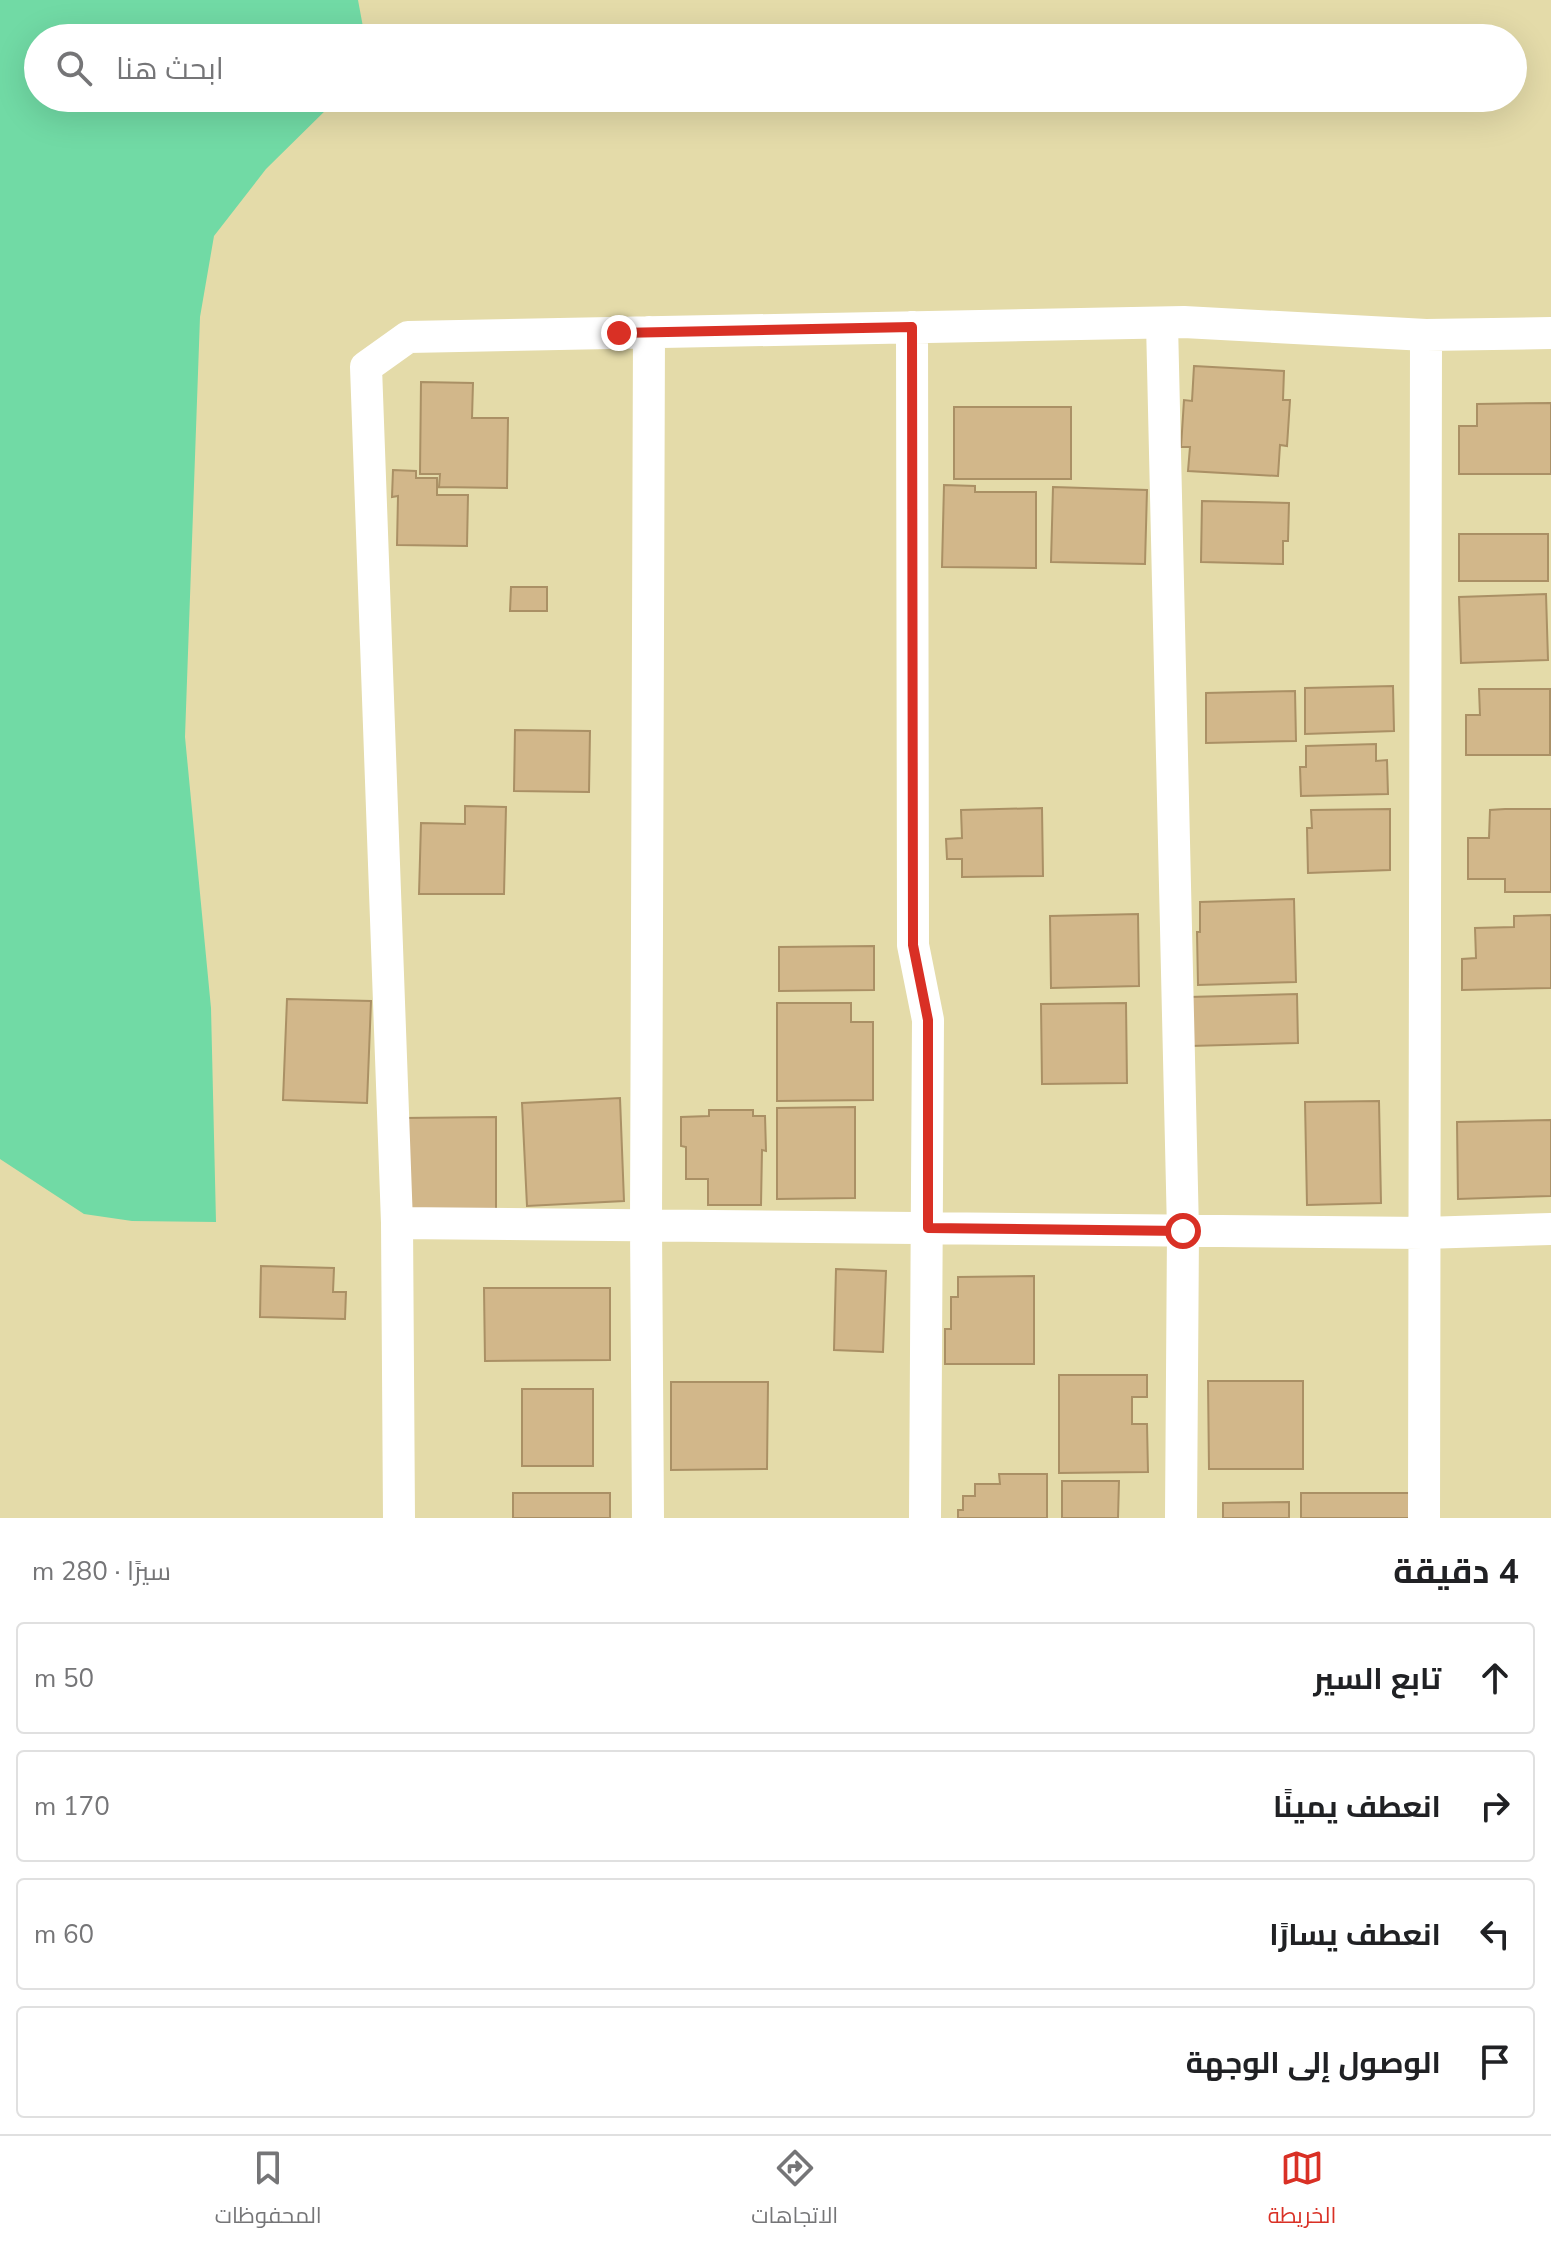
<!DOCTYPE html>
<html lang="ar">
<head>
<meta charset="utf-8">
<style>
  :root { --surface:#fff; --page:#f6f6f6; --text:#202124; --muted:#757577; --line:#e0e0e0; --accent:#d93025 }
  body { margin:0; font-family:"Nunito Sans",Cairo,sans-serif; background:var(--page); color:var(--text); direction:rtl }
  .stop { position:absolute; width:24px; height:24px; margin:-18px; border:6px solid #d93025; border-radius:50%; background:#fff }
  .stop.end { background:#d93025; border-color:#fff; box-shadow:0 2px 8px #0008 }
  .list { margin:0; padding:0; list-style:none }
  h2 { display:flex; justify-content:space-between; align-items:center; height:104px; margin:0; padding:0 32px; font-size:34px }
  h2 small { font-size:26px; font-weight:400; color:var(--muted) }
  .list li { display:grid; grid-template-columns:52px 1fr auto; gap:24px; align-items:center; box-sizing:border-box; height:112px; margin:0 16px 16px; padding:0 16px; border:2px solid var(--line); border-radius:8px }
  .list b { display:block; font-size:30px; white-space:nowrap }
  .list em { font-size:26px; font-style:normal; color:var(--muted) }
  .icon { flex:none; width:44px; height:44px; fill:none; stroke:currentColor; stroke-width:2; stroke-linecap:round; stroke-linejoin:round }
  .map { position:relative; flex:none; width:1551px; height:1518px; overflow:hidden; direction:ltr }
  .search { position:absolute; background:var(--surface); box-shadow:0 8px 32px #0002; left:24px; right:24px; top:24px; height:88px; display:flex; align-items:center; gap:20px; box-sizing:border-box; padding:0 28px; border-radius:44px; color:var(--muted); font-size:30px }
  .sheet { height:616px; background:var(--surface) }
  nav { display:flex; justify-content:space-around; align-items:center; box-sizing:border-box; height:112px; border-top:2px solid var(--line); background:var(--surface); font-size:22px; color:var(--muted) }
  nav a { display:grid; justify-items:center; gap:4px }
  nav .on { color:var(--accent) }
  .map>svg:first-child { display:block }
</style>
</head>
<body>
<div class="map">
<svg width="1551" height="1518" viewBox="0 0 1551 1518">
  <rect width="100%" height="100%" fill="#e4dba9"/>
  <path fill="#71daa5" d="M0 0H358L363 27 358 38H38V98H334L332 104 266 169 214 236 200 317 185 737 211 1008 216 1222 132 1221 84 1214 0 1159Z"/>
  <path fill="#d2b78a" stroke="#aa9065" stroke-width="2" d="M1194 366 1284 371 1283 400H1290L1287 446 1280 445 1278 476 1188 471 1190 447H1181L1184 400 1192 401Z
    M421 382 473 383 472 418H508L507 488 439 487 440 474H420Z
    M1551 403V474H1459V426H1477V404Z
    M954 407H1071V479H954Z
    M393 470 416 471V478H437V495H468L467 546 397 545 398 496 392 497Z
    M944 485 975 486V492H1036V568L942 567Z
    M1053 487 1147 490 1145 564 1051 562Z
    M1202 501 1289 503 1288 541H1283V564L1201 562Z
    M1459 534H1548V581H1459Z
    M511 587H547V611H510Z
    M1546 594 1548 660 1461 663 1459 597Z
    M1393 686 1394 731 1305 734V688Z
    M1479 689H1550V755H1466V715H1480Z
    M1295 691 1296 741 1206 743V693Z
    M515 730 590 731 589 792 514 791Z
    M1376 744V761L1387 760 1388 794 1301 796 1300 767H1306V746Z
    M465 806 506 807 504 894H419L421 823 465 824Z
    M1042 808 1043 876 962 877V859H947L946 839 962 838 961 810Z
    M1390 809V870L1308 873 1307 828H1312L1311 810Z
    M1505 809H1551V892H1505V879H1468V838H1489L1490 810Z
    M1294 899 1296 982 1198 985 1197 932H1200V902Z
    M1138 914 1139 986 1051 988 1050 916Z
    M1551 915V988L1462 990V959L1476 958 1475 928 1514 927V916Z
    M874 946V990L779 991V947Z
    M1297 994 1298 1043 1190 1046 1189 997Z
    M287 999 371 1001 367 1103 283 1100Z
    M777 1003H851V1022H873V1100L777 1101Z
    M1126 1003 1127 1083 1042 1084 1041 1004Z
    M620 1098 624 1201 527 1206 522 1103Z
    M1379 1101 1381 1203 1307 1205 1305 1102Z
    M855 1107V1198L777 1199V1108Z
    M709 1110H753V1116H765L766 1151 762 1150 761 1205H708V1179H686V1147L681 1146V1117L709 1116Z
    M496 1117V1214H402V1118Z
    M1551 1120V1196L1458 1199 1457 1122Z
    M261 1266 334 1268 333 1292H346L345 1319 260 1317Z
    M836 1269 886 1271 883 1352 834 1350Z
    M1034 1276V1364H945V1329H951V1297H958V1277Z
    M484 1288H610V1360L485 1361Z
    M1059 1375H1147V1397H1132V1424H1147L1148 1472 1059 1473Z
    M1208 1381H1303V1469H1209Z
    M671 1382H768L767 1469 671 1470Z
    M522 1389H593V1466H522Z
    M999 1474H1047V1518H958V1510H963V1496H975V1484H1000Z
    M1062 1481H1119L1118 1518H1062Z
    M513 1493H610V1518H513Z
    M1301 1493H1411V1518H1301Z
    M1289 1502V1518H1223V1503Z"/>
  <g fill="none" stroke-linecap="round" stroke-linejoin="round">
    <path stroke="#fff" stroke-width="32" d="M1162 323 1183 1231 1181 1518
      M912 327 913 945 928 1020 925 1518
      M397 1223 1424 1233 1551 1229
      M399 1518 397 1223 366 367 408 337 1184 322 1426 335 1551 333
      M648 1518 646 1225 649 332
      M1424 1518 1426 335"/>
  </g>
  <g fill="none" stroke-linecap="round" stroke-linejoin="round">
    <path stroke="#d93025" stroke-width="10" d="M619 333 912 327 913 945 928 1020V1228L1183 1231"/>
  </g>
</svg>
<div class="stop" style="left:1183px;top:1231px"></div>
<div class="stop end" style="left:619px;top:333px"></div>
<div class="search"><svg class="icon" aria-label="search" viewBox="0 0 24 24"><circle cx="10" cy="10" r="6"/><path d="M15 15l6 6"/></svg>ابحث هنا</div>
</div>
<section class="sheet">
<h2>4 دقيقة<small>سيرًا · 280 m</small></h2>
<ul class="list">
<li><svg class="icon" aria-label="ahead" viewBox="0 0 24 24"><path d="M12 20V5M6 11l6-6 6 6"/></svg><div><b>تابع السير</b></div><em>50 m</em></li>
<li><svg class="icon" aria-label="right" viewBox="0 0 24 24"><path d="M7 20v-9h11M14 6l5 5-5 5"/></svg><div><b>انعطف يمينًا</b></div><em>170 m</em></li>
<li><svg class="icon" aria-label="left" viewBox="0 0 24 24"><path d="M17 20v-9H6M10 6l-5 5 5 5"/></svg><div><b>انعطف يسارًا</b></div><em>60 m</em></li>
<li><svg class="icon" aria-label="arrive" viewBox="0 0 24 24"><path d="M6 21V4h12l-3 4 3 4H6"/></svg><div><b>الوصول إلى الوجهة</b></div></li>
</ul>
</section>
<nav>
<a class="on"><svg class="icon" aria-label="map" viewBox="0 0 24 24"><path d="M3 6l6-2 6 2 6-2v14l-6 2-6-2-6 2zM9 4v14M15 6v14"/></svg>الخريطة</a>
<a><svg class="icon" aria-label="directions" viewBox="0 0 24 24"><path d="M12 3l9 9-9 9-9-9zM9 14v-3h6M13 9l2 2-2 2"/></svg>الاتجاهات</a>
<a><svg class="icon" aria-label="saved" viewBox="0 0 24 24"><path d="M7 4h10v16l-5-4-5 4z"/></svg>المحفوظات</a>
</nav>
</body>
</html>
